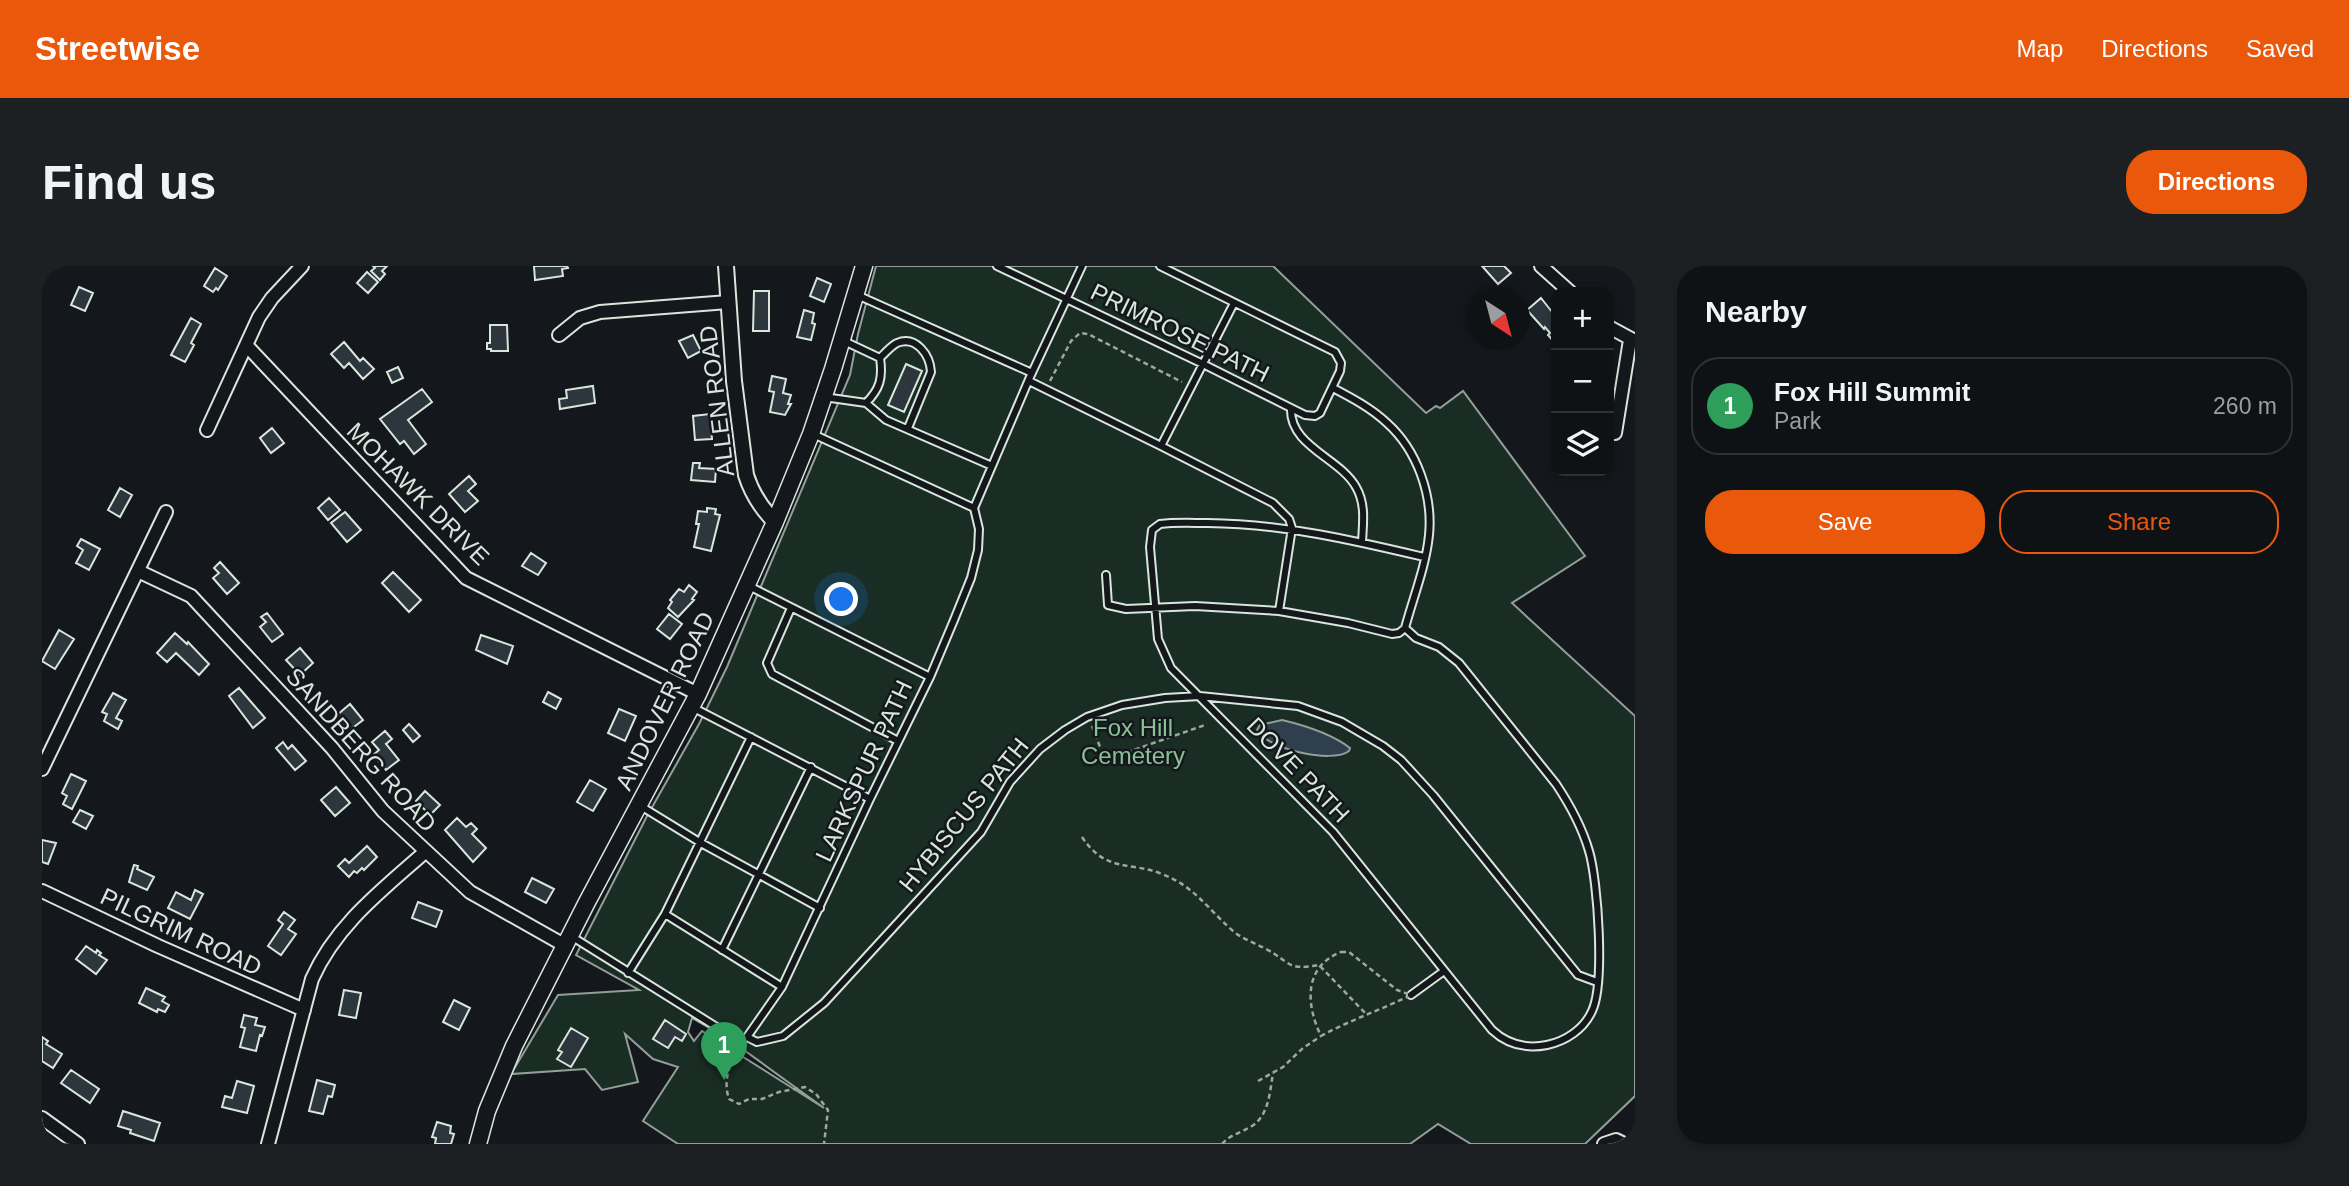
<!DOCTYPE html>
<html lang="en">
<head>
<meta charset="utf-8">
<style>
  :root { --surface:#0f1215; --page:#1d2022; --text:#f1f3f6; --muted:#9b9ea0; --line:#2f3234; --accent:#ea580c }
  body { margin:0; font-family:Helvetica,sans-serif; background:var(--page); color:var(--text) }
  .controls { position:absolute; right:21px; top:21px; display:grid; overflow:hidden; border-radius:14px; box-shadow:0 4px 10px #0003 }
  .controls button { width:63px; height:63px; display:grid; place-items:center; padding:0; border:0; border-bottom:2px solid var(--line); background:var(--surface); color:var(--text); font:35px sans-serif }
  .compass { position:absolute; left:1425px; top:21px; width:63px; height:63px; border-radius:50%; background:var(--surface); box-shadow:0 4px 10px #0003; rotate:144deg }
  .you { position:absolute; left:800px; top:334px; width:24px; height:24px; margin:-18px; border:5px solid #fff; border-radius:50%; background:#1a73e8; box-shadow:0 0 0 10px #1a73e833 }
  .badge { display:grid; place-items:center; width:46px; height:46px; border-radius:50%; background:var(--accent); color:#fff; font-size:23px; font-weight:700 }
  .pin { position:absolute; translate:-50% -58px; filter:drop-shadow(0 2px 4px #0008) }
  .pin::after { content:''; position:absolute; top:37px; width:24px; height:21px; background:inherit; clip-path:polygon(0 0,100% 0,50% 100%) }
  .list { margin:0; padding:0; list-style:none }
  h2 { display:flex; justify-content:space-between; align-items:center; height:91px; margin:0; padding:0 28px; font-size:30px }
  h2 small { font-size:23px; font-weight:400; color:var(--muted) }
  .list li { display:grid; grid-template-columns:46px 1fr auto; gap:21px; align-items:center; box-sizing:border-box; height:98px; margin:0 14px 14px; padding:0 14px; border:2px solid var(--line); border-radius:28px }
  .list b { display:block; font-size:26px; white-space:nowrap }
  .list p { margin:0; font-size:23px; white-space:nowrap; color:var(--muted) }
  .list em { font-size:23px; font-style:normal; color:var(--muted) }
  .actions { display:flex; gap:14px; padding:21px 28px }
  .actions a { flex:1; padding:16px 0; border:2px solid var(--accent); border-radius:28px; text-align:center; font-size:24px; color:var(--accent) }
  .actions .main { background:var(--accent); color:#fff }
  .icon { flex:none; width:38px; height:38px; fill:none; stroke:currentColor; stroke-width:2; stroke-linecap:round; stroke-linejoin:round }
  .map { position:relative; flex:none; width:1593px; height:878px; overflow:hidden; border-radius:28px }
  header { display:flex; align-items:center; gap:42px; box-sizing:border-box; height:98px; padding:0 35px; background:var(--accent); color:#fff }
  header strong { font-size:33px }
  nav { display:flex; gap:38px; margin-inline-start:auto; font-size:24px }
  .intro { display:flex; align-items:center; justify-content:space-between; box-sizing:border-box; height:168px; padding:0 42px }
  h1 { margin:0; font-size:49px }
  .button { padding:18px 32px; border-radius:28px; background:var(--accent); color:#fff; font-size:24px; font-weight:700 }
  main { display:flex; gap:42px; padding:0 42px }
  aside { flex:1; background:var(--surface); border-radius:28px; box-shadow:0 4px 10px #0003 }
  .map>svg:first-child { display:block }
</style>
</head>
<body>
<header>
<strong>Streetwise</strong>
<nav><a>Map</a><a>Directions</a><a>Saved</a></nav>
</header>
<div class="intro"><h1>Find us</h1><a class="button">Directions</a></div>
<main>
<div class="map">
<svg width="1593" height="878" viewBox="0 0 1593 878">
  <rect width="100%" height="100%" fill="#14181c"/>
  <path fill="#1a2d24" stroke="#939e99" stroke-width="2" fill-rule="evenodd" d="M834 0H1231L1384 147 1394 140 1398 142 1421 125 1543 290 1470 337 1593 450V830L1543 878H1429L1396 858 1368 878H636L601 855 636 801 611 793 583 768 596 816 560 824 543 803 469 808 516 729 597 724 534 689 604 552 657 458 685 401 808 109 816 68ZM650 752 688 774 782 842 660 765 652 775 646 766Z"/>
  <path fill="#2f3f4d" stroke="#939e99" stroke-width="2" d="M1240 454C1261 459 1290 468 1308 482L1307 485C1290 498 1225 483 1215 464L1218 459Z"/>
  <path fill="#2c363c" stroke="#d8e6dc" stroke-width="2" d="M331 0H345L340 5 343 8 338 14 329 5 333 2Z
    M492 0H525L526 2 520 3 521 10 493 14Z
    M1440 0H1462L1469 7 1456 18Z
    M173 2 185 10 176 24 174 22 171 26 162 20Z
    M325 6 336 16 326 27 315 17Z
    M775 12 789 18 782 36 768 30Z
    M37 21 51 27 43 45 29 39Z
    M712 25H727V65H711Z
    M1499 32 1514 51 1512 54 1514 57V78L1506 69 1508 67 1503 61 1502 63 1485 44Z
    M762 44 772 47 770 57 773 58 769 74 755 71Z
    M149 52 159 58 149 77 152 79 143 96 129 89Z
    M448 59H465L466 85H449V83H445V77H448Z
    M651 69 659 85 646 92 637 75Z
    M302 76 318 95 321 92 332 103 321 113 307 97 302 102 289 88Z
    M864 98 880 105 862 146 846 139Z
    M356 101 361 112 350 117 345 106Z
    M730 110 744 113 741 127 749 129 746 138H749L743 149 728 146 732 126 727 125Z
    M551 120 553 137 518 143 517 133 525 132 524 124Z
    M380 123 390 136 366 154 384 178 372 188 362 175 358 178 338 153Z
    M668 148 670 173 653 174 651 150Z
    M230 162 242 177 229 187 218 172Z
    M651 197H658L657 202 674 203 673 216 649 214Z
    M427 210 434 218 426 225 436 235 423 246 407 228Z
    M78 222 90 229 78 251 66 244Z
    M287 232 298 244 286 254 276 242Z
    M665 242 674 243 673 248 678 249 669 285 652 281 657 258H654L656 245 665 246Z
    M303 246 319 264 305 276 289 257Z
    M39 273 58 283 47 304 34 297 41 284 35 280Z
    M489 287 504 297 496 309 480 300Z
    M178 296 197 317 185 328 171 312 177 307 172 302Z
    M351 306 379 334 367 346 340 317Z
    M647 319 655 326 650 333 652 334 636 351 626 342 630 336 628 334 637 323 642 326Z
    M225 347 241 368 230 376 218 361 224 356 219 351Z
    M627 348 640 358 628 373 615 363Z
    M17 364 32 373 13 403 0 395Z
    M133 367 145 378 146 376 167 398 157 409 134 387 125 396 115 387Z
    M439 369 471 380 465 398 434 384Z
    M258 382 271 397 258 409 244 394Z
    M197 422 223 452 211 462 187 430Z
    M506 426 519 433 514 443 501 436Z
    M71 427 84 434 74 452 80 455 76 463 62 455 65 448 60 446Z
    M308 438 321 454 308 464 295 449Z
    M577 443 594 450 583 475 566 467Z
    M367 458 378 470 371 476 361 464Z
    M343 465 350 473 344 478 357 494 344 504 331 489 337 484 330 476Z
    M241 476 246 483 250 479 264 495 253 504 234 482Z
    M29 508 44 515 30 543 21 538 25 530 20 527Z
    M548 514 564 523 551 545 535 536Z
    M294 521 308 537 293 550 279 534Z
    M383 525 398 539 388 549 374 535Z
    M38 544 51 550 44 563 31 556Z
    M415 552 424 561 429 557 435 563 430 568 444 582 431 596 403 564Z
    M0 574 14 577 6 598 0 596Z
    M325 580 335 591 322 604 320 602 315 607 312 605 307 611 296 600 303 593 307 597Z
    M92 599 96 600 95 603 112 611 105 624 87 616Z
    M490 612 512 623 504 637 483 626Z
    M153 624 161 628 148 653 126 642 134 626 149 634Z
    M376 636 400 645 394 661 370 652Z
    M242 646 253 654 246 663 254 668 239 689 226 680 241 658 236 654Z
    M44 680 54 687 55 684 59 687 57 689 65 694 54 708 34 693Z
    M104 722 123 731 120 735 127 739 123 746 116 743 115 746 97 737Z
    M302 724 319 727 314 752 297 749Z
    M412 734 428 742 417 764 401 756Z
    M202 749 215 752 213 759 223 761 220 770 218 769 214 785 198 781 203 762 199 761Z
    M623 754 644 768 640 775 633 771 626 782 611 773Z
    M529 762 546 772 529 801 515 793 520 786 516 784Z
    M0 771 6 775 4 778 20 788 11 802 0 795Z
    M29 804 57 823 48 837 19 817Z
    M275 814 293 819 290 831 286 830 281 848 267 845Z
    M195 815 212 820 205 847 180 841 183 830 190 832Z
    M81 845 118 857 112 875 88 867 89 864 76 860Z
    M395 856 409 860 408 867 412 868 409 878H393L394 872 390 871Z"/>
  <g fill="none" stroke-linecap="round" stroke-linejoin="round">
    <g stroke="#d8e6dc" stroke-width="10">
      <path id="service" d="M955 0 1161 98 1263 149 1273 150 1278 147 1298 105 1299 97 1293 86 1118 0
        M815 29 990 107
        M802 75 838 92
        M987 115 1119 180 1192 37
        M1291 122C1310 132 1329 142 1345 157 1375 184 1391 229 1387 269 1384 300 1371 332 1363 362
        M782 131 824 137
        M1249 142C1247 180 1298 192 1314 221 1324 238 1321 257 1320 276
        M866 162 889 106C888 89 874 69 855 77 849 80 843 87 838 92 841 112 838 123 824 137L844 154 950 200
        M771 168 932 242
        M1119 180 1231 237 1247 253 1250 262 1237 345
        M932 242 988 111 1040 0
        M1064 309 1066 339 1084 343 1153 340 1237 345 1306 357 1350 368 1357 367 1363 362
        M705 319 888 411
        M749 342 725 397 730 408 856 475
        M1363 362 1374 372 1397 381 1417 397 1514 518C1528 539 1540 561 1547 585 1556 615 1563 718 1550 745 1542 763 1524 775 1505 779 1484 783 1466 779 1450 764L1291 566 1129 402 1116 373 1108 281 1110 264 1118 258C1133 256 1150 257 1166 257 1242 258 1310 274 1382 291
        M650 441 828 533
        M597 539 659 577 778 642
        M623 648 740 721
        M529 670 689 770 697 774 705 771
        M680 684 769 501
        M586 707 623 648 709 471
        M1369 729 1402 705
        M705 771 715 776 741 770 782 737 939 566 968 516 998 483 1023 464 1045 451 1080 439 1123 432 1158 430 1256 440 1300 456 1341 480 1359 494 1391 529 1536 709 1555 716
        M705 771 740 721 828 533 888 411 912 354 929 312 936 284 937 263 932 242"/>
    </g>
    <g stroke="#d8e6dc" stroke-width="16">
      <path id="minor" d="M1499 0 1528 26
        M1567 61 1593 75
        M517 69 538 52 558 46 686 36
        M204 79 424 312 656 428
        M165 164 217 51 230 32 260 0
        M1573 167 1588 74
        M96 305 149 330 290 482 341 545 428 626 522 679
        M0 503 124 246
        M0 625 116 680 262 744
        M0 852 36 878
        M226 878 270 713C294 659 340 624 383 586
        M1562 878 1574 874 1582 878"/>
    </g>
    <g stroke="#d8e6dc" stroke-width="18">
      <path id="tertiary" d="M684 0 692 115 704 209C710 228 719 242 733 256"/>
    </g>
    <g stroke="#d8e6dc" stroke-width="19">
      <path id="secondary" d="M436 878 445 845 472 780 544 638 656 428 733 256 769 168 791 103 822 0"/>
    </g>
    <path stroke="#9da8a2" stroke-width="2.5" stroke-dasharray="5 3.5" stroke-linecap="butt" d="M1008 115 1029 75 1038 67 1046 68 1140 116
      M1050 460 1063 494 1163 459
      M1040 571C1064 607 1087 595 1120 608 1152 620 1166 643 1191 665 1200 673 1213 677 1224 683 1249 696 1244 705 1277 699L1324 748
      M1299 686H1307L1355 724 1369 729C1339 744 1308 754 1279 770 1264 739 1261 701 1299 686Z
      M695 784C687 800 681 815 687 833L697 838 707 833H720L737 826 763 821 774 828 786 844 782 878
      M1216 815 1241 801 1261 782 1279 770
      M1180 878C1189 868 1199 867 1210 860 1227 849 1228 825 1231 807"/>
    <use href="#service" stroke="#14181c" stroke-width="6"/>
    <use href="#minor" stroke="#14181c" stroke-width="12"/>
    <use href="#tertiary" stroke="#14181c" stroke-width="14"/>
    <use href="#secondary" stroke="#14181c" stroke-width="16"/>
  </g>
  <g text-anchor="middle" stroke-width="5" stroke-linejoin="round" paint-order="stroke">
    <g font-size="24" fill="#d8e6dc" stroke="#14181c">
      <text transform="translate(1138 67) rotate(26)" y="8">PRIMROSE PATH</text>
      <text transform="translate(675 135) rotate(-97)" y="8">ALLEN ROAD</text>
      <text transform="translate(376 228) rotate(45)" y="8">MOHAWK DRIVE</text>
      <text transform="translate(623 435) rotate(-64)" y="8">ANDOVER ROAD</text>
      <text transform="translate(319 484) rotate(48)" y="8">SANDBERG ROAD</text>
      <text transform="translate(1256 504) rotate(46)" y="8">DOVE PATH</text>
      <text transform="translate(822 505) rotate(-65)" y="8">LARKSPUR PATH</text>
      <text transform="translate(922 549) rotate(-51)" y="8">HYBISCUS PATH</text>
      <text transform="translate(139 666) rotate(25)" y="8">PILGRIM ROAD</text>
    </g>
    <g font-size="24" fill="#8ac095" stroke="#14181c">
      <text x="1091" y="470">Fox Hill<tspan x="1091" dy="28">Cemetery</tspan></text>
    </g>
  </g>
</svg>
<div class="controls">
<button>+</button>
<button>−</button>
<button><svg class="icon" aria-label="layers" viewBox="0 0 24 24"><path d="M12 4l9 5-9 5-9-5zM3 14l9 5 9-5"/></svg></button>
</div>
<svg class="compass" viewBox="-18 -18 36 36"><path d="M0-13l5 13h-10z" fill="#e53935"/><path d="M0 13l5-13h-10z" fill="#9b9ea0"/></svg>
<div class="you"></div>
<div class="pin badge" style="left:682px;top:814px;background:#2e9e5b">1</div>
</div>
<aside>
<h2>Nearby<small></small></h2>
<ul class="list">
<li><span class="badge" style="background:#2e9e5b">1</span><div><b>Fox Hill Summit</b><p>Park</p></div><em>260 m</em></li>
</ul>
<div class="actions"><a class="main">Save</a><a>Share</a></div>
</aside>
</main>
</body>
</html>
